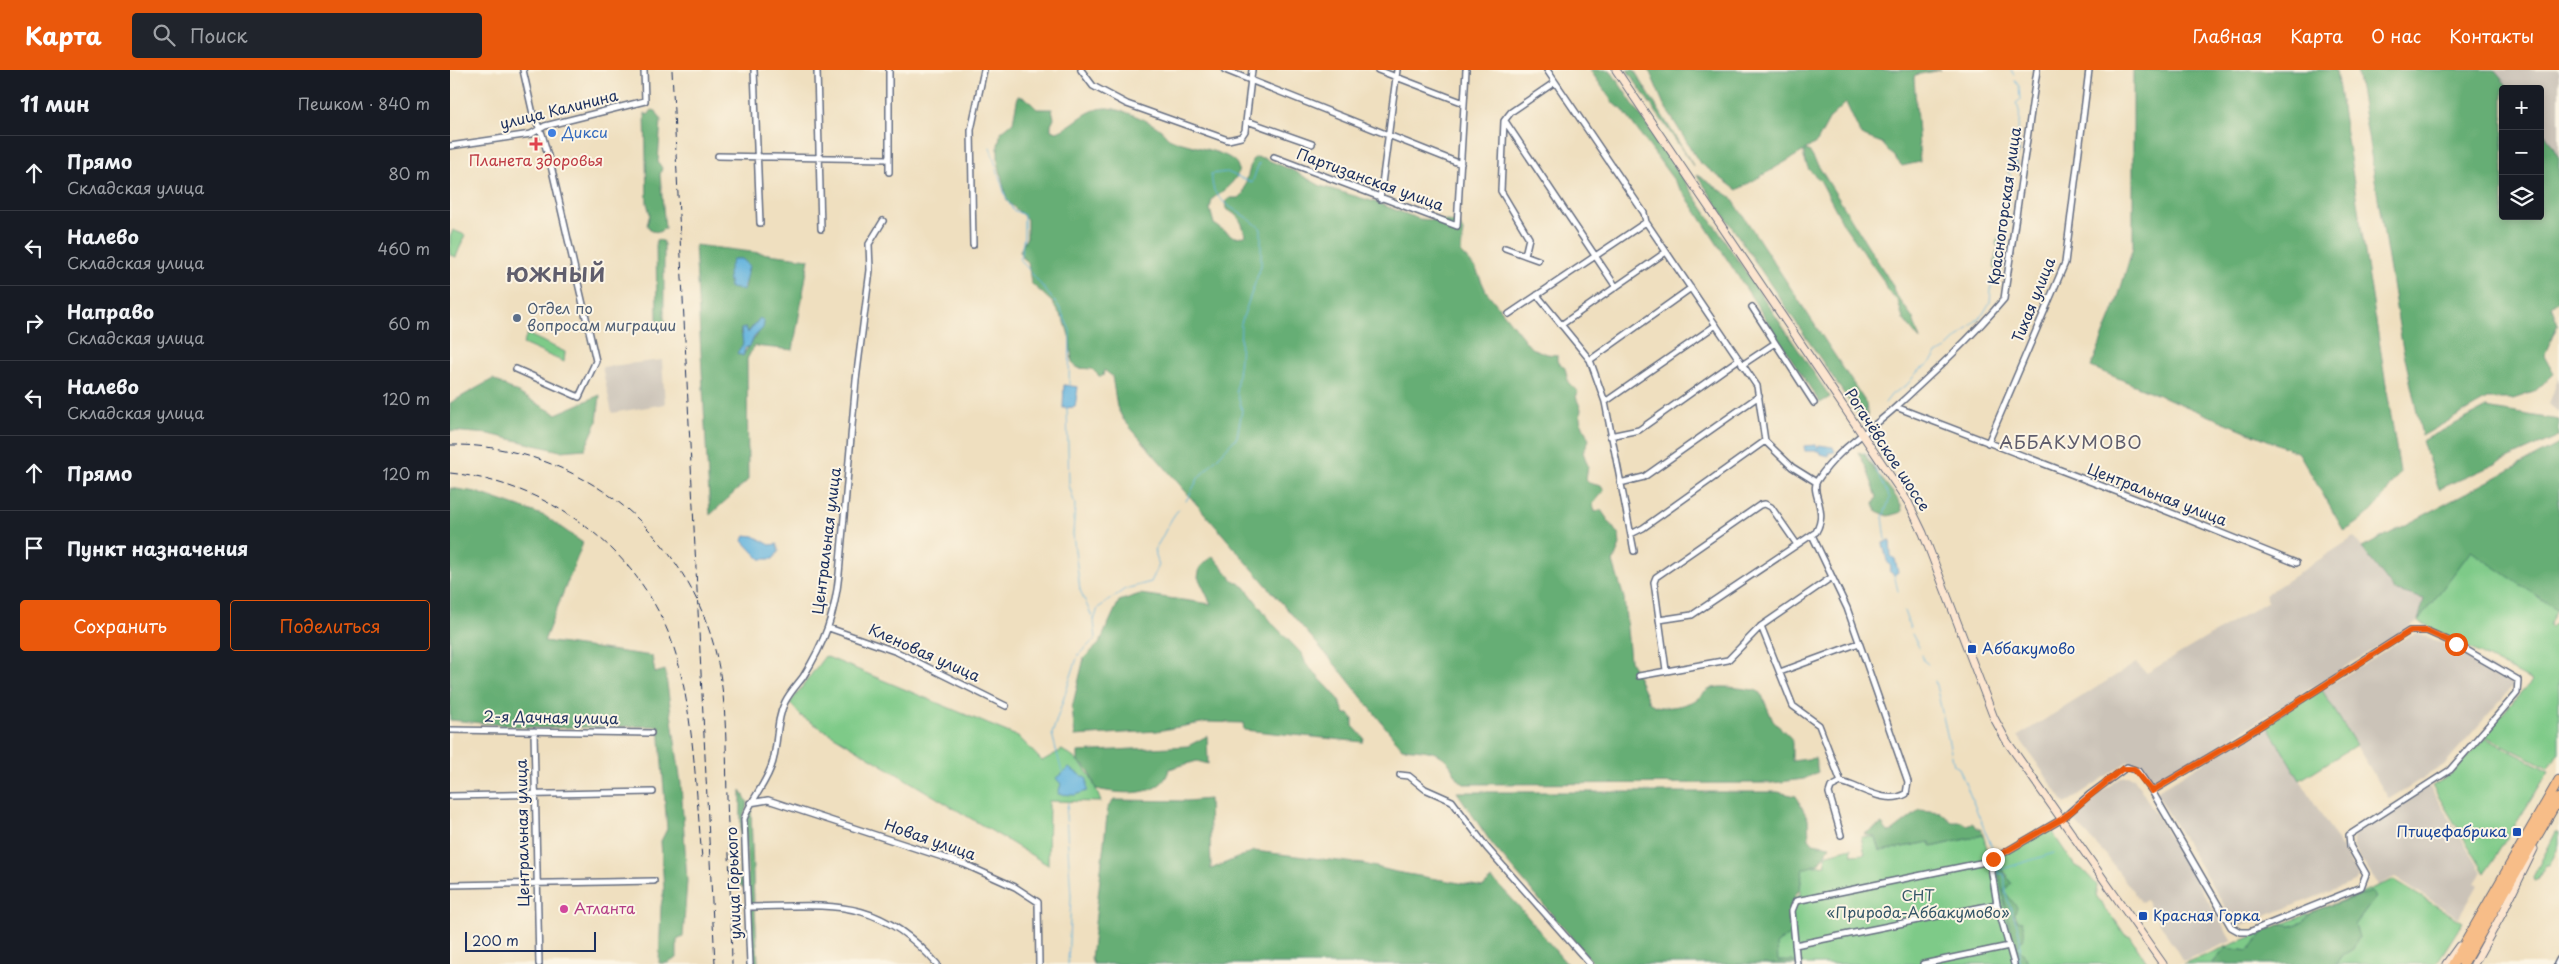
<!DOCTYPE html>
<html lang="ru">
<head>
<meta charset="utf-8">
<style>
  :root { --surface:#171b24; --page:#20242c; --text:#f1f3f6; --muted:#9ea1a6; --line:#363941; --accent:#ea580c }
  body { margin:0; font-family:"Playpen Sans",sans-serif; background:var(--page); color:var(--text) }
  .controls { position:absolute; right:15px; top:15px; display:grid; overflow:hidden; border-radius:5px; box-shadow:0 2px 8px #0003 }
  .controls button { width:45px; height:45px; display:grid; place-items:center; padding:0; border:0; border-bottom:1px solid var(--line); background:var(--surface); color:var(--text); font:25px sans-serif }
  .scale { position:absolute; left:15px; bottom:12px; width:131px; box-sizing:border-box; padding-left:5px; border:2px solid #1b2f5e; border-top:0; font-size:14px; line-height:18px; white-space:nowrap; color:#1b2f5e; -webkit-text-stroke:4px #fcf5e5; paint-order:stroke }
  .stop { position:absolute; width:15px; height:15px; margin:-11px; border:4px solid #ea580c; border-radius:50%; background:#fff }
  .stop.end { background:#ea580c; border-color:#fff; box-shadow:0 1px 5px #0008 }
  .list { margin:0; padding:0; list-style:none }
  h2 { display:flex; justify-content:space-between; align-items:center; height:65px; margin:0; padding:0 20px; font-size:21px }
  h2 small { font-size:16px; font-weight:400; color:var(--muted) }
  .list li { display:grid; grid-template-columns:32px 1fr auto; gap:15px; align-items:center; box-sizing:border-box; height:75px; padding:0 20px; border-top:1px solid var(--line) }
  .list b { display:block; font-size:19px; white-space:nowrap }
  .list p { margin:0; font-size:16px; white-space:nowrap; color:var(--muted) }
  .list em { font-size:16px; font-style:normal; color:var(--muted) }
  .actions { display:flex; gap:10px; padding:15px 20px }
  .actions a { flex:1; padding:11px 0; border:1px solid var(--accent); border-radius:5px; text-align:center; font-size:18px; color:var(--accent) }
  .actions .main { background:var(--accent); color:#fff }
  .icon { flex:none; width:28px; height:28px; fill:none; stroke:currentColor; stroke-width:2; stroke-linecap:round; stroke-linejoin:round }
  .map { position:relative; flex:none; width:2109px; height:894px; overflow:hidden }
  header { display:flex; align-items:center; gap:30px; box-sizing:border-box; height:70px; padding:0 25px; background:var(--accent); color:#fff }
  header strong { font-size:24px }
  nav { display:flex; gap:28px; margin-inline-start:auto; font-size:18px }
  .search { width:350px; height:45px; background:var(--page); display:flex; align-items:center; gap:12px; box-sizing:border-box; padding:0 18px; border-radius:5px; color:var(--muted); font-size:19px }
  main { display:flex }
  aside { flex:1; background:var(--surface) }
  .map>svg:first-child { display:block }
</style>
</head>
<body>
<header>
<strong>Карта</strong>
<div class="search"><svg class="icon" aria-label="search" viewBox="0 0 24 24"><circle cx="10" cy="10" r="6"/><path d="M15 15l6 6"/></svg>Поиск</div>
<nav><a>Главная</a><a>Карта</a><a>О нас</a><a>Контакты</a></nav>
</header>
<main>
<aside>
<h2>11 мин<small>Пешком · 840 m</small></h2>
<ul class="list">
<li><svg class="icon" aria-label="ahead" viewBox="0 0 24 24"><path d="M12 20V5M6 11l6-6 6 6"/></svg><div><b>Прямо</b><p>Складская улица</p></div><em>80 m</em></li>
<li><svg class="icon" aria-label="left" viewBox="0 0 24 24"><path d="M17 20v-9H6M10 6l-5 5 5 5"/></svg><div><b>Налево</b><p>Складская улица</p></div><em>460 m</em></li>
<li><svg class="icon" aria-label="right" viewBox="0 0 24 24"><path d="M7 20v-9h11M14 6l5 5-5 5"/></svg><div><b>Направо</b><p>Складская улица</p></div><em>60 m</em></li>
<li><svg class="icon" aria-label="left" viewBox="0 0 24 24"><path d="M17 20v-9H6M10 6l-5 5 5 5"/></svg><div><b>Налево</b><p>Складская улица</p></div><em>120 m</em></li>
<li><svg class="icon" aria-label="ahead" viewBox="0 0 24 24"><path d="M12 20V5M6 11l6-6 6 6"/></svg><div><b>Прямо</b></div><em>120 m</em></li>
<li><svg class="icon" aria-label="arrive" viewBox="0 0 24 24"><path d="M6 21V4h12l-3 4 3 4H6"/></svg><div><b>Пункт назначения</b></div></li>
</ul>
<div class="actions"><a class="main">Сохранить</a><a>Поделиться</a></div>
</aside>
<div class="map">
<svg width="2109" height="894" viewBox="0 0 2109 894">
  <rect width="100%" height="100%" fill="#fcf5e5"/>
  <filter id="ink" filterUnits="userSpaceOnUse"><feTurbulence type="fractalNoise" baseFrequency=".02" numOctaves="2"/><feDisplacementMap in="SourceGraphic" scale="10" xChannelSelector="R" yChannelSelector="G"/><feConvolveMatrix kernelMatrix="1 2 1 2 8 2 1 2 1" color-interpolation-filters="sRGB"/></filter>
  <filter id="wash" filterUnits="userSpaceOnUse"><feTurbulence type="fractalNoise" baseFrequency=".0096" numOctaves="4" result="noise"/><feDisplacementMap in="SourceGraphic" scale="20" xChannelSelector="R" yChannelSelector="G"/><feGaussianBlur stdDeviation="1.12" result="paint"/><feColorMatrix in="noise" values="0 0 0 0 0 0 0 0 0 0 0 0 0 0 0 0 0 1.4 0 .05"/><feComposite in="paint" operator="in"/></filter>
  <g filter="url(#wash)">
    <rect width="100%" height="100%" fill="#efdfbf"/>
    <path fill="#cbc3b8" d="M2044 0H2109V88L2090 55V19H2060Z
      M212 290 215 334 162 343 152 297Z
      M2109 306V344L2099 334Z
      M1904 467 1944 520 1975 529 1968 551 1706 715 1699 713 1689 695 1677 692 1615 734 1568 666 1686 593 1697 603 1818 531 1815 525Z
      M1966 563 2004 577 2060 609 2063 616 1994 695 1939 729 1872 620 1958 566Z
      M1816 654 1909 806 1905 812 1787 857 1707 724 1709 720Z
      M1678 706 1684 708 1782 871 1733 891 1696 830 1691 832 1656 785 1620 746 1671 707Z
      M1979 716 2032 802 2025 813 2028 815 2009 848 1945 807 1928 815 1903 777V769L1907 762Z"/>
    <path fill="#7eca88" stroke="#4c7c73" d="M3 160 15 165 6 187 0 185V167Z
      M1551 165 1555 172 1552 201 1550 202 1544 199 1546 183 1549 176 1546 175 1547 169Z
      M77 264 115 282 114 292 73 274Z
      M2021 480 2107 539 2099 555 2101 557 2104 554 2109 557V682L2099 698 2033 665 2082 611 1968 551Z
      M375 586 569 667 592 691 612 680C637 695 641 706 651 732L599 731 598 795 351 646 340 633Z
      M1872 620 1906 675 1850 710 1816 654Z
      M2035 668 2099 701 2035 803 1982 716 2002 704Z
      M1601 757 1606 768 1625 796 1632 799 1647 815 1646 825 1649 830 1652 832 1655 840 1665 850 1675 865 1681 867 1698 894H1579L1574 884 1566 877 1574 869 1560 830 1553 820 1558 806 1546 792 1567 894H1317L1335 840 1350 823 1352 797 1376 795 1375 785 1401 778 1402 785 1415 784 1411 767H1426L1430 781 1480 772 1482 777 1533 765 1540 788Z
      M2106 762H2109V775L2100 795H2096L2087 810 2084 811 2083 807Z
      M1943 810 2013 852 1986 894H1886L1891 886 1903 879 1905 855 1926 827 1912 824 1863 841 1853 852 1841 856 1829 855 1815 861 1798 881 1776 878 1762 894H1733Z"/>
    <path fill="#66ae74" stroke="#406e69" fill-rule="evenodd" d="M1140 0H1160L1380 327 1370 333 1242 135 1172 39 1164 34Z
      M1177 0H1184L1244 97Z
      M1199 0H1491L1465 5 1464 8 1470 92 1452 96 1432 73 1411 65 1396 33 1380 48 1367 72 1355 80 1359 81 1443 216 1444 222 1463 248 1470 270 1453 249 1448 231 1437 221 1433 210 1394 155 1370 110 1359 100 1354 88V81L1287 120 1249 92 1214 35Z
      M1683 0H1886L1950 402C1934 426 1921 448 1894 461L1849 383 1641 297 1667 231 1683 177Z
      M1907 0H2044L2060 19H2053V146H2090V55L2109 88V231L2101 236 2108 254 2094 286 2104 304 2084 322 2063 329H2037L1972 366 1952 274Z
      M568 26 576 28 587 39H602L604 48 601 54V60L607 62C625 55 637 37 658 38 672 39 701 51 711 60 714 62 716 66 719 68 746 82 831 82 762 129L760 139 764 154 784 167 795 166C793 153 789 145 776 139L775 132 780 128H789L793 124 802 90 806 87 813 88 842 100 871 116 925 132 969 149 1008 152 1013 161 1011 183 1026 199 1036 221 1081 278 1097 284 1107 285V291L1115 298 1118 312 1128 322 1126 327 1131 339 1130 349 1139 370 1133 382 1138 396 1136 410 1139 413 1151 416 1154 421 1143 434 1145 442 1151 440 1169 466 1170 475 1163 492 1174 528 1180 590 1199 632C1209 641 1231 637 1243 631 1251 628 1255 620 1263 618 1273 615 1294 619 1305 620L1311 623 1323 651 1342 669V691L1365 688 1368 702 1354 709 1322 713 1014 714C1007 710 1005 702 1000 695 991 679 969 680 952 678L894 605 673 349 667 337 662 306 654 300 653 306H649L642 299 628 298 622 293 620 269 615 252 602 232 581 213 578 192 571 186 570 181 577 167V149L557 131 548 92V75L551 62 563 52Z
      M202 40 206 41 211 50 208 92 212 98 210 105 215 158 209 162 201 161 197 155 200 144 197 133 195 43 198 45Z
      M1247 105 1281 127 1416 333 1418 351 1413 352Z
      M206 170 213 171 214 174V248L217 256 214 258 211 257 207 250Z
      M245 175 359 189 343 280 304 276 297 289 298 410 260 445ZM292 190 299 195 295 219 279 213 281 198ZM310 248 314 252C313 260 297 276 293 286L287 283 292 278 294 266 290 264 291 259 296 258 297 263Z
      M43 309 106 344 150 325 147 352 135 379 110 381 39 364 0 361V333Z
      M2036 338 2109 350V366L1989 419 1972 371Z
      M2109 374V538L2106 539 2021 481 1968 551 1974 529 1944 520 1912 478Z
      M1408 382 1415 384C1420 400 1454 429 1452 442L1438 446 1427 441 1424 434 1427 427C1421 411 1417 397 1408 382Z
      M0 418 26 422 95 446 133 473 94 571 202 586 205 603 215 600 231 714 237 811 233 867 227 870V888L218 893H209L211 836 214 820 211 771 217 759 209 656 86 658 0 650Z
      M763 486 783 510 795 517 823 554 852 584 856 594 888 628 895 644H899L903 649V656L914 668 913 672 794 660 793 653 757 652 707 661 625 666 622 638 634 588 649 574 669 531 690 524 761 534 748 507 750 497Z
      M757 666 758 694 747 691 719 699C713 729 669 724 646 719L639 701 628 691V682L738 676Z
      M291 720 298 733 293 748 295 819 290 815Z
      M1007 722H1328L1346 726 1358 749 1359 768 1363 773 1380 776 1368 794 1353 799 1350 818 1341 833 1342 863 1327 873 1328 891H1344L1345 894H1144L1042 774Z
      M759 729 761 799 804 781 914 794 946 802 1033 817 1042 809C1070 834 1092 866 1117 894H643L641 889 658 737 664 730 737 731Z
      M301 738 304 835 299 836 295 749Z
      M1470 740 1490 742 1502 752H1512L1516 755 1522 753 1529 759H1531L1533 765 1482 777 1480 772 1430 781 1426 767 1414 764 1432 754 1438 762 1443 761Z
      M1546 790 1561 813 1554 821 1567 837 1564 845 1567 851 1572 852C1577 864 1574 869 1566 878L1574 884 1579 894H1567Z
      M1921 822 1926 827 1905 855 1909 867 1903 879 1891 886 1886 894H1762L1776 878 1798 881 1815 861 1829 855 1841 856 1853 852 1863 841Z
      M299 839H305L308 894H302Z"/>
    <path fill="#63b3dd" stroke="#3f719e" d="M1569 69V81L1566 87 1568 99 1560 97 1559 86Z
      M283 189H292L299 195 293 220 280 218 278 203Z
      M310 248 314 252 313 258 304 267 300 276 295 278 293 286 287 283 293 274 291 259 296 258 298 263Z
      M614 315 628 317 625 337 613 338Z
      M1366 375 1368 378 1369 375 1383 377 1385 382 1378 383 1379 386 1371 384 1370 381H1355L1354 376Z
      M295 465 304 466 320 475 327 474 329 481 323 489H310L293 471Z
      M1440 470 1441 486 1445 489 1448 502 1444 505 1439 501 1441 497 1437 491 1433 473Z
      M619 698 637 709V721L625 725 608 724 611 714 606 708Z"/>
    <g fill="none" stroke-linecap="round" stroke-linejoin="round">
      <path stroke="#63b3dd" stroke-width="1" d="M1561 0 1564 5
        M1565 11 1569 16 1570 30 1566 33C1571 40 1570 54 1567 61L1569 68
        M540 77 556 128 563 140 574 145V166L570 189 609 237 620 260 619 316
        M1435 333 1442 324 1457 315 1468 301 1477 296 1487 284 1496 279 1533 244 1540 232 1542 210 1546 201 1551 165 1557 160V138L1559 135V114L1556 109 1561 106 1558 102 1561 96
        M1414 382C1420 385 1435 419 1440 428L1433 447 1436 470
        M736 431 749 407 787 367 792 340 786 320 790 289 791 253 811 196V159C799 146 770 135 764 120 762 115 762 109 761 104L777 102 802 113 809 93
        M1444 504 1448 521
        M1454 541 1460 558
        M644 551 648 538 675 519 701 512 709 495 704 480C714 467 718 451 729 439
        M1462 564 1469 577
        M1472 585 1474 591 1478 594
        M1485 611 1504 695 1509 698 1543 780
        M612 702 602 664 628 585 646 568 644 551 630 520 623 464 625 435 619 415 617 337
        M1545 793 1547 803 1554 804C1556 811 1554 817 1556 824 1562 847 1576 865 1568 889L1571 894
        M1546 801 1604 783
        M618 894 621 826 616 745 618 733"/>
    </g>
  </g>
  <g filter="url(#ink)">
    <g fill="none" stroke-linecap="round" stroke-linejoin="round">
      <g stroke="#656d80" stroke-width="8">
        <path id="minor" d="M304 0 310 153
          M367 0 371 159
          M439 0V102
          M631 0 643 16 677 34 778 70 791 67 795 61 802 0
          M775 0 1011 94
          M928 0 1014 33
          M1097 0 1194 143 1196 152 1307 316 1315 371 1342 397 1366 412
          M797 51 862 74
          M1055 51 1166 217
          M0 76 81 64 95 56 195 31 194 0
          M268 86 439 89
          M824 87 1007 156 1016 0
          M930 129 947 0
          M523 175 521 60 534 0
          M1055 178 1088 190
          M1075 185 1079 168 1051 121 1054 51 1061 42 1105 12
          M1087 225 1140 290 1155 332 1184 481
          M1302 237 1364 333
          M1059 244 1196 152
          M1111 255 1216 182
          M1140 290 1241 218
          M1292 295 1325 273
          M66 299 129 327 146 291 102 100 92 64 83 44 73 0
          M1155 332 1266 255
          M1446 337 1699 434 1846 493
          M1160 366 1189 360 1289 289
          M1538 373 1615 193 1639 0
          M1170 413 1194 407 1309 326
          M1181 464 1193 458 1315 371
          M1209 550 1242 545 1366 462C1379 440 1360 423 1367 411 1390 376 1418 363 1447 336 1484 302 1522 267 1554 229L1587 0
          M1311 556 1343 636 1369 655 1391 712C1411 717 1435 735 1456 724L1458 712 1397 538 1362 465
          M379 558 447 582 556 636
          M1216 600 1204 512 1206 507 1310 435 1315 434 1321 437 1346 473
          M1330 602 1409 573
          M1189 606 1278 590 1311 556 1382 507
          M0 660 201 663
          M84 661 89 894
          M950 705 959 706 975 719 1002 731 1037 778 1140 894
          M0 726 203 722
          M300 733 318 730 514 794 565 817 588 832 589 894
          M1391 765 1379 723 1381 717 1391 712
          M1540 791 1547 834 1564 894
          M0 815 204 811
          M297 837C380 836 427 825 487 894
          M1345 875 1547 834
          M300 894 294 749C301 729 318 712 323 691 328 672 326 650 335 632 340 622 347 615 353 607 375 572 385 544 389 504L406 310 420 200 419 174 433 151
          M1347 894 1342 841 1346 831 1540 791 1612 749 1639 725 1677 697 1688 701 1702 721 1793 667 1959 561H1977L2006 574 2068 610 2067 623 2000 700 1899 765 1900 776 1916 804 1911 817 1799 862H1790L1781 857 1702 721
          M1473 894 1559 876
          M2107 894 2109 890"/>
      </g>
      <g stroke="#656d80" stroke-width="9">
        <path id="secondary" d="M1166 0 1458 432 1473 463 1544 648 1556 670 1713 894
          M1996 894 2009 876
          M2024 894 2053 842 2084 779"/>
      </g>
      <g stroke="#656d80" stroke-width="11">
        <path id="trunk" d="M2003 894 2109 710
          M2013 894 2109 728"/>
      </g>
      <use href="#minor" stroke="#fff" stroke-width="5"/>
      <use href="#secondary" stroke="#fce5cf" stroke-width="7"/>
      <use href="#trunk" stroke="#f7bd88" stroke-width="9"/>
      <path stroke="#1b2f5e" stroke-width="1" stroke-dasharray="8 4" stroke-linecap="butt" d="M222 0 265 894
        M0 375C52 374 103 390 147 417 212 458 258 528 270 604 277 644 276 687 277 728 279 783 281 839 282 894
        M0 403C104 414 198 485 227 588 244 650 246 724 252 788"/>
    </g>
  </g>
  <g fill="none" stroke-linecap="round" stroke-linejoin="round" filter="url(#ink)">
    <path stroke="#ea580c" stroke-width="6" d="M1543 789 1612 749 1672 699H1684L1702 721 1793 667 1960 561H1977L2006 574"/>
  </g>
  <circle fill="#3f7fe0" stroke="#fcf5e5" stroke-width="2" cx="102" cy="63" r="5"/>
  <path fill="#e0444e" stroke="#fcf5e5" stroke-width="2" d="M83.5 66.5h5v5h5v5h-5v5h-5v-5h-5v-5h5z"/>
  <circle fill="#5c6f8a" stroke="#fcf5e5" stroke-width="2" cx="67" cy="248" r="5"/>
  <g fill="#1a4fb4" stroke="#fcf5e5" stroke-width="2">
    <rect x="1517" y="574" width="10" height="10" rx="2.5"/>
    <rect x="2062" y="757" width="10" height="10" rx="2.5"/>
    <rect x="1688" y="841" width="10" height="10" rx="2.5"/>
  </g>
  <circle fill="#d1479c" stroke="#fcf5e5" stroke-width="2" cx="114" cy="839" r="5"/>
  <g text-anchor="middle" stroke-width="4" stroke-linejoin="round" paint-order="stroke">
    <g font-size="15" fill="#1b2f5e" stroke="#fcf5e5">
      <text transform="translate(109 40) rotate(-14)" y="5">улица Калинина</text>
      <text transform="translate(920 110) rotate(20)" y="5">Партизанская улица</text>
      <text transform="translate(1555 136) rotate(-82)" y="5">Красногорская улица</text>
      <text transform="translate(1584 230) rotate(-68)" y="5">Тихая улица</text>
      <text transform="translate(1437 380) rotate(57)" y="5">Рогачёвское шоссе</text>
      <text transform="translate(1707 425) rotate(21)" y="5">Центральная улица</text>
      <text transform="translate(377 471) rotate(-83)" y="5">Центральная улица</text>
      <text transform="translate(474 583) rotate(24)" y="5">Кленовая улица</text>
      <text transform="translate(101 648) rotate(1)" y="5">2-я Дачная улица</text>
      <text transform="translate(73 763) rotate(-91)" y="5">Центральная улица</text>
      <text transform="translate(480 770) rotate(19)" y="5">Новая улица</text>
      <text transform="translate(284 813) rotate(-92)" y="5">улица Горького</text>
    </g>
    <g font-size="15" fill="#366cbe" stroke="#fcf5e5" text-anchor="start">
      <text x="112" y="68">Дикси</text>
    </g>
    <g font-size="15" fill="#be3a42" stroke="#fcf5e5">
      <text x="86" y="96">Планета здоровья</text>
    </g>
    <g font-size="15" fill="#4e5e75" stroke="#fcf5e5" text-anchor="start">
      <text x="77" y="244">Отдел по<tspan x="77" dy="17">вопросам миграции</tspan></text>
    </g>
    <g font-size="15" fill="#164399" stroke="#fcf5e5" text-anchor="start">
      <text x="1532" y="584">Аббакумово</text>
      <text x="2057" y="767" text-anchor="end">Птицефабрика</text>
      <text x="1703" y="851">Красная Горка</text>
    </g>
    <g font-size="15" fill="#345668" stroke="#fcf5e5">
      <text x="1468" y="831">СНТ<tspan x="1468" dy="17">«Природа-Аббакумово»</tspan></text>
    </g>
    <g font-size="15" fill="#b23c85" stroke="#fcf5e5" text-anchor="start">
      <text x="124" y="844">Атланта</text>
    </g>
    <g font-size="18" letter-spacing="1" fill="#605e6d" stroke="#fcf5e5">
      <text x="1621" y="379">АББАКУМОВО</text>
    </g>
    <g font-size="20" font-weight="bold" letter-spacing="1" fill="#605e6d" stroke="#fcf5e5">
      <text x="106" y="212">ЮЖНЫЙ</text>
    </g>
  </g>
</svg>
<div class="controls">
<button>+</button>
<button>−</button>
<button><svg class="icon" aria-label="layers" viewBox="0 0 24 24"><path d="M12 4l9 5-9 5-9-5zM3 14l9 5 9-5"/></svg></button>
</div>
<div class="scale">200 m</div>
<div class="stop" style="left:2006px;top:574px"></div>
<div class="stop end" style="left:1543px;top:789px"></div>
</div>
</main>
</body>
</html>
